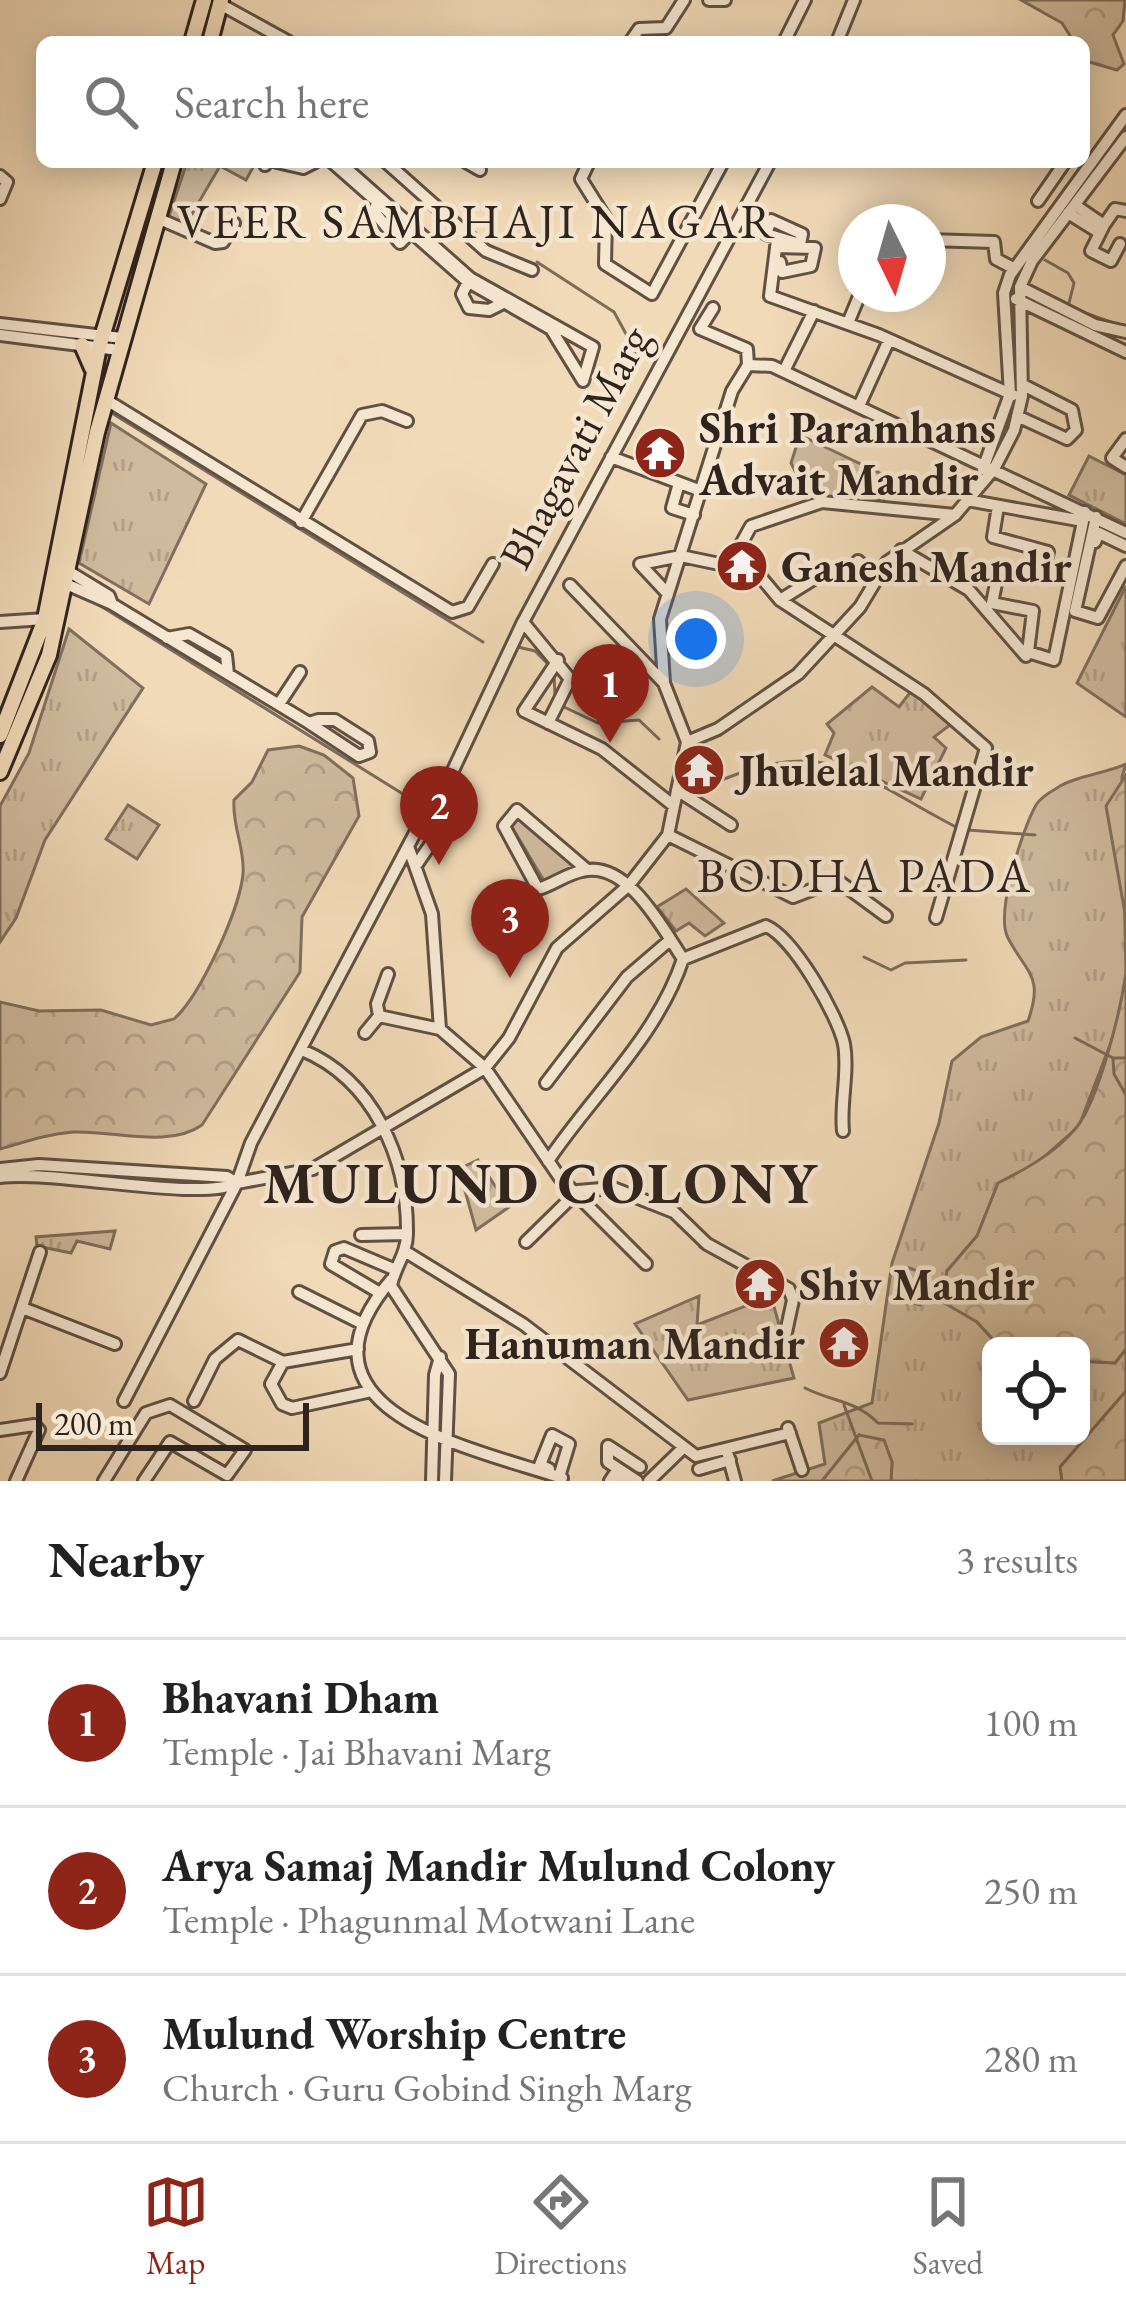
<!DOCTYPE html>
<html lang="en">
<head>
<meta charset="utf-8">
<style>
  :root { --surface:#fff; --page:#f2f2f2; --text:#222; --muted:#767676; --line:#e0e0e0; --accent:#8f2418 }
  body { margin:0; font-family:"EB Garamond",serif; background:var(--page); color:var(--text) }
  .controls { position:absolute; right:36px; bottom:36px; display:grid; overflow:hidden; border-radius:18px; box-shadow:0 6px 30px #0003 }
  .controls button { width:108px; height:108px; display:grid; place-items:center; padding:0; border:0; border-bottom:3px solid var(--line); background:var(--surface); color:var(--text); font:60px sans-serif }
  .compass { position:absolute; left:838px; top:204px; width:108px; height:108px; border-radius:50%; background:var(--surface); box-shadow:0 6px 30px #0003; rotate:175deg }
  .scale { position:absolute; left:36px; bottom:30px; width:273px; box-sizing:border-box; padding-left:12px; border:6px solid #2f231e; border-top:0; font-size:33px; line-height:42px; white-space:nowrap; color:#2f231e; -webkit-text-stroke:9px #f6e7d1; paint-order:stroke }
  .you { position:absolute; left:696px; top:639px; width:42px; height:42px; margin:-30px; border:9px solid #fff; border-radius:50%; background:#1a73e8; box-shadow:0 0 0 18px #1a73e833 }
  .badge { display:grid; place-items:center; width:78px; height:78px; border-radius:50%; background:var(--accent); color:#fff; font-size:39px; font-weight:700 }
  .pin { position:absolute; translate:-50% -99px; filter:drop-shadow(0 3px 6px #0008) }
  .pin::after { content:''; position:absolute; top:63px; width:42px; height:36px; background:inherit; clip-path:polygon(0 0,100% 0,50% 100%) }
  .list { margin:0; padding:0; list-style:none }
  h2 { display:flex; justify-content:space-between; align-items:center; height:156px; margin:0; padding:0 48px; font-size:51px }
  h2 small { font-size:39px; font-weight:400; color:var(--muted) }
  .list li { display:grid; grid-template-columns:78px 1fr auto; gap:36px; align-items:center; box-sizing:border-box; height:168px; padding:0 48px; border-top:3px solid var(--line) }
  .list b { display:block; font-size:45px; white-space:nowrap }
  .list p { margin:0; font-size:39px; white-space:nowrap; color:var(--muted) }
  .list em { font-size:39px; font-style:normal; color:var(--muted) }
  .icon { flex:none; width:66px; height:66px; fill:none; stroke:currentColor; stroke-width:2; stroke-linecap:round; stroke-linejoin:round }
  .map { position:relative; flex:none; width:1126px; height:1481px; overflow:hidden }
  .search { position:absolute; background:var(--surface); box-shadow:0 6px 30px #0003; left:36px; right:36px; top:36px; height:132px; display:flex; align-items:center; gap:30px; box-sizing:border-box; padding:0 42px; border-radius:18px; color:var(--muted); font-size:45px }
  .sheet { height:660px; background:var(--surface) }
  nav { display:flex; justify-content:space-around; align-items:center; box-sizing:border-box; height:168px; border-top:3px solid var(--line); background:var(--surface); font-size:33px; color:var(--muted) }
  nav a { display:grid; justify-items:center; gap:6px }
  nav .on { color:var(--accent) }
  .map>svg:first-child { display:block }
</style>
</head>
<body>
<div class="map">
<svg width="1126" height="1481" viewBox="0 0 1126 1481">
  <defs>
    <pattern id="grass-tufts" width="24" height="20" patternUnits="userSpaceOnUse" patternTransform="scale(3)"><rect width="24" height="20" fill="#d0bb9e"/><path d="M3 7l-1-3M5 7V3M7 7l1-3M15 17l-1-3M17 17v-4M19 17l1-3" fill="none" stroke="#b3a088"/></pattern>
    <pattern id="forest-crowns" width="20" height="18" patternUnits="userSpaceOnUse" patternTransform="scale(3)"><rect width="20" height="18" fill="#d0bb9e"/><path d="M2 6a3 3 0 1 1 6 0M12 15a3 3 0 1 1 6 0" fill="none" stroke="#b3a088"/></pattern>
  </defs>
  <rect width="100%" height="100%" fill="#f1dab8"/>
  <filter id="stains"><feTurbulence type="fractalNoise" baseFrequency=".00167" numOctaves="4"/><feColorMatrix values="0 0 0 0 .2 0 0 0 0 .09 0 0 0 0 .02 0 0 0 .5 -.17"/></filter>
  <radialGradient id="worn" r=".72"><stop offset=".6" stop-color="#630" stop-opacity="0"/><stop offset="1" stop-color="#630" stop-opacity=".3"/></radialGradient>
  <path fill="url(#grass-tufts)" stroke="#806f5e" stroke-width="3" d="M187 162H256L246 180 220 166 185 226 169 216Z
    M111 423 206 484 149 604 79 563Z
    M800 435 888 477 883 499 808 496 791 463Z
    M1089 456 1126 475V524L1069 495Z
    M1126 586V717L1077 683Z
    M69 629 143 688 45 840 16 918 0 942V806L29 753Z
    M872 687 899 707 912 690 950 725 934 737 946 748 921 799 825 755 834 733 827 724Z
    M1126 764 1122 777 1126 974 1118 1024 1079 1126 1036 1164 998 1184 977 1236 947 1271 977 1322 999 1346H991V1436H1081V1361L1115 1363 1126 1349V1391L1061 1467 1062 1481H891L892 1462 859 1435 822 1481H772L825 1464 819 1423 872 1403 892 1263 939 1123 952 1061 981 1037 1028 1021C1044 976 1027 974 1008 938 995 914 1022 830 1036 805 1040 798 1050 792 1057 788 1072 777 1106 773 1126 764Z
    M128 805 159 825 137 859 106 839Z
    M519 816 576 866 546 884 510 824Z
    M686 889 724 923 705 936 689 923 676 931 657 907Z
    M478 1160 509 1207 476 1230 459 1169Z
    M115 1231 110 1249 77 1241 71 1253 37 1246 36 1237Z
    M699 1296 697 1325 771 1296 794 1378 688 1400 635 1324Z"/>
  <path fill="url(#forest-crowns)" stroke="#806f5e" stroke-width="3" d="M1021 0H1125L1123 21 1113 35 1124 64 1117 70 1086 61 1084 42H1074L1062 23Z
    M299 746 324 755 353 778 359 816 302 917 300 972 202 1125C168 1149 113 1130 73 1132 47 1134 25 1142 0 1149V1002L39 1011 101 1010 151 1025 174 1019C200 996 240 909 243 874 245 847 232 827 234 800L252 782 268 750Z
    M1126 775V919L1106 806Z
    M1126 974V1349L1115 1363 1081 1361V1346H999L977 1322 941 1301 947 1271 977 1236 998 1183C1026 1169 1055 1153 1076 1128 1099 1100 1120 1012 1126 974Z
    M1126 1391V1481H1062L1060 1467Z
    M859 1435 884 1440 892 1462 891 1481H822Z"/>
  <path fill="#d0bb9e" stroke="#806f5e" stroke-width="3" d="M909 1268 930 1275 920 1305 900 1298Z"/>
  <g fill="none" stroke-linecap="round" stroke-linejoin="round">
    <path stroke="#7c6c5b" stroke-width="3" d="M1045 260 1068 273 1074 283 1068 307
      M537 262 614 312 636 352
      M1077 310 1119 325
      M110 412 483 642
      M91 600 411 799
      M518 647 535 651 550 666
      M554 675 555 695
      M564 707 598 723 639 720 659 739
      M710 785C828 733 854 774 956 827
      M442 813 459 779
      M968 830 1035 835
      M864 957 891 970 905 963 966 960
      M1075 1038 1113 1058H1126
      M1113 1059 1114 1074 1126 1095
      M700 1247 785 1295
      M805 1388C835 1403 853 1399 878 1423L912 1424
      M844 1405 872 1481"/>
    <g stroke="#605144" stroke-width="16">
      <path id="minor" d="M709 0H725
        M220 4 289 42
        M630 42 639 29 666 28 684 0
        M784 42 805 0
        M837 42 854 0
        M277 162 303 168 315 162
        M332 162 467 281 551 329 583 381 593 347 470 278 339 162
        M386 162 486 251 532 270
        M466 162 480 170
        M589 162 581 179 606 219 605 264 652 294 723 162
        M265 165 267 162
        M0 176 7 182 0 199
        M377 198 375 213 400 243 414 229
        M1038 201 1065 162
        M1075 205 1104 225 1115 209 1126 211
        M1068 213 1100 233
        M157 218 215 243 223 242 234 223
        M771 220 802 234 800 244 766 234Z
        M1104 225 1091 251 1111 261 1120 244
        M777 240 770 296 879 335 1013 395
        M928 240 994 242 996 259 1013 268
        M776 247 815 248 811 266 782 272 780 262
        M469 280 462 294 469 308 489 310 501 304
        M1020 287 1095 325 1126 332
        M1016 299 1126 352
        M713 308 700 329 747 349 748 365
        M848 323 860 294
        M0 324 122 338
        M0 335 119 350
        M784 371 814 311
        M108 401 452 612 468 607 493 564
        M859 406 889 340
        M1017 416 1067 439 1076 430 1072 410 1023 385
        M1126 439 1112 458 1126 467
        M611 457 701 491
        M983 469 1010 394 1004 293 1010 275 1126 115
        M679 483 672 508 694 515
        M967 500 1083 521
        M998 506 993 537 1048 552 1041 576 999 569 992 603 1033 611 1028 652 1054 660 1085 512
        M1096 517 1075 611 1098 618 1126 566
        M301 522 362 415 382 411 407 421
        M1095 542 1099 533 1126 546
        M901 550 969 590 1026 656
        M739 551 780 600 924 694 986 748 936 918
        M858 561 876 579
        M68 571 109 596 112 604
        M66 584 112 604 309 723
        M570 585 664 683
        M668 594 640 564 681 556 729 566 751 526 822 502 955 515
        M780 600 825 572
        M0 622 45 619
        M523 622 570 679 548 723
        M167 638 189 634 226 655 228 674
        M558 660 524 711 602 749 674 806
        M279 704 300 672
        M318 720H335L368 741 370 752 359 756 309 723Z
        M687 742 664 683 660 619 732 391 748 365 772 366 1126 533
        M687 742 718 729 798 674 860 607 887 562 955 515 994 469 1014 430 1022 396 1020 287 1032 261 1126 137
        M677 790 731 825
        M668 835 793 897 837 880 886 916
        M409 849 432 914 440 1029
        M417 864 432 842
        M683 959 766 926C794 938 838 1016 844 1044 849 1072 840 1103 843 1131
        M379 1016 440 1029 485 1068 560 1178 646 1264
        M365 1033 379 1016 377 1004 388 974
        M302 1050C374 1080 408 1159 407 1234 407 1254 394 1268 391 1286L449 1374 445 1481
        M546 1083 627 977 670 940
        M548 1161C593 1094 657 1037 683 959 663 929 627 859 582 871 566 874 553 885 538 889L504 826 517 810 586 869
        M0 1169 39 1165 227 1177 237 1183C199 1202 57 1170 0 1177
        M237 1183 313 1169 485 1068 509 1038 557 948 629 885 668 835 687 742
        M578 1191 613 1188 674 1212 707 1244 789 1289 793 1300 785 1337
        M361 1235 407 1234
        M526 1242 578 1191
        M406 1252 523 1324 696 1456 790 1433
        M391 1280C280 1411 472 1448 562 1478
        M299 1292 361 1323
        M380 1293 331 1264 335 1251 344 1248 396 1270
        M25 1309 115 1344
        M283 1362 271 1384 282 1404 292 1408 367 1392
        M0 1373 40 1252
        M124 1401 237 1183 251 1143 425 814 448 781 523 622 770 162
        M194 1401 215 1359 238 1340 283 1362 358 1349
        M788 1428 802 1470
        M0 1430 34 1425 39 1430 16 1481
        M728 1455 735 1481
        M549 1469 540 1465 552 1435 569 1444 559 1477
        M699 1469 730 1460
        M104 1481 146 1413 170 1405 245 1450 227 1475 170 1442 144 1481
        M432 1481 435 1375 440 1357
        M610 1481 614 1475 625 1481
        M637 1481 608 1462V1446L640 1467
        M649 1481 682 1449"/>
    </g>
    <g stroke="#2f231e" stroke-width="20">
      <path id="major" d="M192 42 204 0
        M210 42 221 0
        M82 345 92 368
        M0 735 45 619 99 347 155 162
        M0 772 49 655 97 432 174 162"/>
    </g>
    <use href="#minor" stroke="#f6e7d1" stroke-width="10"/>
    <use href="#major" stroke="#f1dab8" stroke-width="14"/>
  </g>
  <defs>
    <g id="temple-disc" transform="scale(2.7)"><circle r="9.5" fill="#8f2418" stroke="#f6e7d1"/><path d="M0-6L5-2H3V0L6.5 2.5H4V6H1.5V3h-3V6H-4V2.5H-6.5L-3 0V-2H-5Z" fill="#fff"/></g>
  </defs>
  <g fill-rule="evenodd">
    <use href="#temple-disc" x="660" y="453"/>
    <use href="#temple-disc" x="742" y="566"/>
    <use href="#temple-disc" x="699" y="770"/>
    <use href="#temple-disc" x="760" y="1284"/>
    <use href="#temple-disc" x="844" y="1343"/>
  </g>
  <g text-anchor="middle" stroke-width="9" stroke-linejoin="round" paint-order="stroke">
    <g font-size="45" font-weight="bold" fill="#2f231e" stroke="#f6e7d1" text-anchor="start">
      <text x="699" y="443">Shri Paramhans<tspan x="699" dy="52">Advait Mandir</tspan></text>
      <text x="781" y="582">Ganesh Mandir</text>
      <text x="738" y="786">Jhulelal Mandir</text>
      <text x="799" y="1300">Shiv Mandir</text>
      <text x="805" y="1359" text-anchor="end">Hanuman Mandir</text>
    </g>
    <g font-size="45" fill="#2f231e" stroke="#f6e7d1">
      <text transform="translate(574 447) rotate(-62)" y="16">Bhagavati Marg</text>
    </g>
    <g font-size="48" letter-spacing="3" fill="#2f231e" stroke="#f6e7d1">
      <text x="477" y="238">VEER SAMBHAJI NAGAR</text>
      <text x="865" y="892">BODHA PADA</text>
    </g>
    <g font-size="57" font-weight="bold" letter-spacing="3" fill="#2f231e" stroke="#f6e7d1">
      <text x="541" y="1203">MULUND COLONY</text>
    </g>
  </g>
  <rect width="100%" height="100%" filter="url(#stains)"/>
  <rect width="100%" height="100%" fill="url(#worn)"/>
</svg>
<div class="controls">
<button><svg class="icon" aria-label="locate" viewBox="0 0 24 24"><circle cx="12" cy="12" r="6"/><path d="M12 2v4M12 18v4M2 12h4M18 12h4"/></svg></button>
</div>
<svg class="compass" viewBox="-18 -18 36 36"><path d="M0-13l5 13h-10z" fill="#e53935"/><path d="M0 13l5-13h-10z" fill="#767676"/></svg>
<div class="scale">200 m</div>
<div class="you"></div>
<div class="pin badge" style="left:610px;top:743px">1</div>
<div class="pin badge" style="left:439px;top:865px">2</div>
<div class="pin badge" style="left:510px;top:978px">3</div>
<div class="search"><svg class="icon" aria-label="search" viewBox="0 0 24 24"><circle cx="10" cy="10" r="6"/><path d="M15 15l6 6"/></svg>Search here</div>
</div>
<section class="sheet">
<h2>Nearby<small>3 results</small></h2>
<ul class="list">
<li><span class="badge">1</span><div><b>Bhavani Dham</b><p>Temple · Jai Bhavani Marg</p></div><em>100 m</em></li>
<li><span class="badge">2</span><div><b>Arya Samaj Mandir Mulund Colony</b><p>Temple · Phagunmal Motwani Lane</p></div><em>250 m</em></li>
<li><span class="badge">3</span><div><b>Mulund Worship Centre</b><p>Church · Guru Gobind Singh Marg</p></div><em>280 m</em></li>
</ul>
</section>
<nav>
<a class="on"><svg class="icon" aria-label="map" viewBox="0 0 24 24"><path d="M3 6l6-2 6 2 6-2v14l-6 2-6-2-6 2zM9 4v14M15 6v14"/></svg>Map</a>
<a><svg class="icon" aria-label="directions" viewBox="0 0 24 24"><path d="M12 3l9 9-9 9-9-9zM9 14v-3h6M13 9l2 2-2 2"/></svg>Directions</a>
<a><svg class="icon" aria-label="saved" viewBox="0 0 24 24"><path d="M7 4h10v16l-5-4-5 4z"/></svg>Saved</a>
</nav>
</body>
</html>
